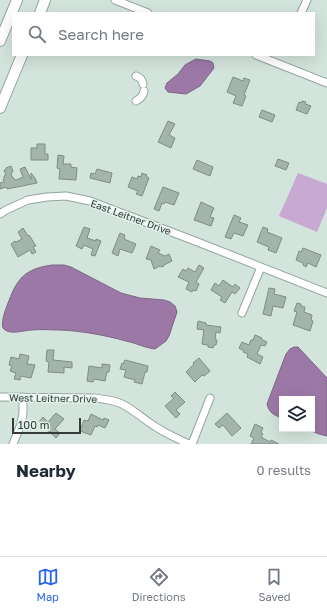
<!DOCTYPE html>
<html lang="en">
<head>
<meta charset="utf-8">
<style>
  :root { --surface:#fff; --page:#f2f2f3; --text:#1f2937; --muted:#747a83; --line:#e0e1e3; --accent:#2563eb }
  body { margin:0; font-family:"Golos Text",sans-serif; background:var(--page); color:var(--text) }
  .controls { position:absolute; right:12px; bottom:12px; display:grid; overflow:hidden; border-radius:0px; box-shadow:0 4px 16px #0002 }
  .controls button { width:36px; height:36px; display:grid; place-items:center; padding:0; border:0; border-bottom:1px solid var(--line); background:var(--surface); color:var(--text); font:20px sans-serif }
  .scale { position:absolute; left:12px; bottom:10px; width:69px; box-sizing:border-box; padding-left:4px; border:2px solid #343b38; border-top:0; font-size:11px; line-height:14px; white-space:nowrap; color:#343b38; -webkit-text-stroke:3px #e0f1e9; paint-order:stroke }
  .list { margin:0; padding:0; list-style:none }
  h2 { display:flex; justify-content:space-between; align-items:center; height:52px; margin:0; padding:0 16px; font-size:17px }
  h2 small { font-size:13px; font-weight:400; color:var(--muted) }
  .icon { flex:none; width:22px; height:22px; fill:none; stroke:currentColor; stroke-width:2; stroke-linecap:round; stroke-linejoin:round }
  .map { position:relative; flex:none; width:327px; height:444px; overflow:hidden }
  .search { position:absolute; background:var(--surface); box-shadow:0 4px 16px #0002; left:12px; right:12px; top:12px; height:44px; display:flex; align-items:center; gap:10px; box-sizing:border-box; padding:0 14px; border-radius:0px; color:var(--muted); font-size:15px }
  .sheet { height:112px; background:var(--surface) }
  nav { display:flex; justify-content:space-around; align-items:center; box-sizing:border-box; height:56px; border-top:1px solid var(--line); background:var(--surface); font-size:11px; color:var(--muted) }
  nav a { display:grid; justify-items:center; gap:2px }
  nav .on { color:var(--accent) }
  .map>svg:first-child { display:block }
</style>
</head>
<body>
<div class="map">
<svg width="327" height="444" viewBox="0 0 327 444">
  <rect width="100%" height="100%" fill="#d3e4dc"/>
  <path fill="#c7a9d1" d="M298 173 327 184V208L317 232 279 216Z"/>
  <path fill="#9c78a7" stroke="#7d6686" d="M196 59 210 61 213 63 214 68 200 86 186 94 168 92 165 88 167 83 178 74 185 65Z
    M52 265H64L71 267 121 293 140 298 164 300 170 302 175 306 177 312 169 336 166 341 155 349C145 348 136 343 126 341 104 335 82 331 60 330 51 330 41 329 32 330 24 330 9 336 3 328 0 320 9 301 12 293 15 286 21 276 29 272 35 268 45 266 52 265Z
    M294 347H298L327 378V436L319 434 307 429H312V399H282V418C274 415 269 413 267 404L286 354 290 349Z"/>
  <path fill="#a3b4ac" stroke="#7e8e87" d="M233 77 243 81 244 78 250 80 244 95 246 96 242 106 233 103 236 96 227 92Z
    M302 101 306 102 305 104 311 106 307 114 296 110 299 102 301 103Z
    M262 110 275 115 272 122 259 117Z
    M168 121 175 124 169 135 175 138 171 148 158 142Z
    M37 144H45V154H48V160H31V148H37Z
    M58 155 64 156 63 164H71V167L77 168 76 180 59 179 60 169 57 168Z
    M278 159 289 163 286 170 275 166Z
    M197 160 213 167 210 176 193 169Z
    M11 166 13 171 11 174 13 178 16 180 23 177 20 169 25 167 31 179V173L35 178 37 183 7 189 6 187 0 189V183L4 182 3 180 4 179V176L6 175 4 170H6V168Z
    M97 169 112 173 110 183 90 178 91 173 95 174Z
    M142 173 147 175 146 176 149 178 142 196 136 194 138 191 128 187 132 177 137 179 138 176 141 177Z
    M163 187 179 193 174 205 165 202 164 204 162 203 159 211 154 209Z
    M201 202 214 208 210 217 214 218 211 226 194 220Z
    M234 215 241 218 239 222 248 225 243 236 234 233 231 239 225 237Z
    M84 227 90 229 87 238 96 241V239L101 241 95 256 91 255 93 249 84 245 82 249 76 246Z
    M263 227 268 229 267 232 282 238 276 253 268 250 269 247 257 242Z
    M23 228 28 236 29 235 36 246 33 247 36 252 32 254 30 250 18 257 11 244 15 241 16 242 22 239 18 232Z
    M120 233 125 235 124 239 136 244 132 253 120 249 118 256 112 253Z
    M151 246 160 250 158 253 165 256 169 254 172 261 164 265 163 267 160 266 154 269 151 260 146 259Z
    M303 248 321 255 316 267 308 263 306 267 303 265V263L296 260 299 251 301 252Z
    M199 265 204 268 196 282 199 284 196 291 193 290 192 292 186 289 189 282 178 277 183 269 186 271 188 268 195 272Z
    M223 280 233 287 235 284 240 288 235 294 232 292 225 303 220 300 222 297 211 290 215 283 219 286Z
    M269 288 275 289 274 294 286 297 283 308 273 306 271 316 263 314Z
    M297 303 301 304V306L305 307 304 312 312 315 311 320 313 321 310 331 293 325 297 312 294 311Z
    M198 321 206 323V325L221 327 220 333 216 332 215 340H217L216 345H214L213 348 208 347V345L202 344 204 330 197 329Z
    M255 335 262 338 261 339 267 342 265 346 261 345 257 354 263 357 260 364 247 357 248 354 243 352 244 351 239 348 242 342 249 345 251 340H253Z
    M47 350H54L53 360 72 362V368L64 367V373L48 372 49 362 46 361Z
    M20 354 29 356 27 364 35 365 31 378 21 376 20 380 14 379 16 373 10 371 12 366 9 365 11 357 19 359Z
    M199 358 210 371 204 376 202 375 195 382 186 372 194 364 193 363Z
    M125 360 148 366 147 372H145L142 384 134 382 135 380 124 377 126 370 120 369 122 363 123 364Z
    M102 364 110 365 109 372H107L105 381 94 379 93 382 87 381 89 366 102 368Z
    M175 392 185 402 176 410 180 414 176 418 165 406 174 398 171 396Z
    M56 413 64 419 55 429 60 433 56 438 39 422 43 417 48 422Z
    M227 413 241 428 232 436 223 425 219 428 215 424Z
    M91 414 103 420 104 418 109 420 105 428 98 425 97 427 95 426 91 435 80 431 84 420 88 421Z
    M255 424 263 428 261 432 263 434 261 437 270 442 271 440 279 444H251L254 438 250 436Z"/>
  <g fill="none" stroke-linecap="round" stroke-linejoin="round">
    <g stroke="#94a59d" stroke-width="9">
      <path id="minor" d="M115 0 148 13
        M301 13 307 0
        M256 55 327 83
        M136 76C140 77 142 79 143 84
        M136 101C141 98 143 96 144 91
        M0 214 6 210 28 200 47 197 66 196 90 201 195 241 327 293
        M242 313 261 267
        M0 397 94 398C103 399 113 400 122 404 132 409 141 417 150 423 162 432 176 438 189 444
        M13 444 21 424 23 413V397
        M192 444 210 398"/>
    </g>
    <g stroke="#94a59d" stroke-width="12">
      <path id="highway" d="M40 13 45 0
        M0 41 17 0
        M0 108 22 55"/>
    </g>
    <use href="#minor" stroke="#fff" stroke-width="7"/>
    <use href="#highway" stroke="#fff" stroke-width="10"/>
  </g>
  <g text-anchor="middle" stroke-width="3" stroke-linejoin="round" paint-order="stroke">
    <g font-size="10" fill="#343b38" stroke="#e0f1e9">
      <text transform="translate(131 217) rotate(20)" y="4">East Leitner Drive</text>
      <text transform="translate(53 398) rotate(1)" y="4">West Leitner Drive</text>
    </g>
  </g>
</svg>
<div class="controls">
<button><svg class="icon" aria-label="layers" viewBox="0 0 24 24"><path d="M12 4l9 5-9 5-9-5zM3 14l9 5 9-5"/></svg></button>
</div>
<div class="scale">100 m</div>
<div class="search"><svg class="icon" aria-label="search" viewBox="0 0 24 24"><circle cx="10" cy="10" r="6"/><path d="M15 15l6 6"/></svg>Search here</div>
</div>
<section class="sheet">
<h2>Nearby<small>0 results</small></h2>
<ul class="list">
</ul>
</section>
<nav>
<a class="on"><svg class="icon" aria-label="map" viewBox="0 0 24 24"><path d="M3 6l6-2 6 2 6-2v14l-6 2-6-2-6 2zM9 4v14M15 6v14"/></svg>Map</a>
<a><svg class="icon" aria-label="directions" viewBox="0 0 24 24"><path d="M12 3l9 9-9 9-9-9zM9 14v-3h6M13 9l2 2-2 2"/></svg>Directions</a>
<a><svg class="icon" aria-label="saved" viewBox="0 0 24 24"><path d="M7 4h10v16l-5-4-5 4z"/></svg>Saved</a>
</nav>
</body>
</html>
